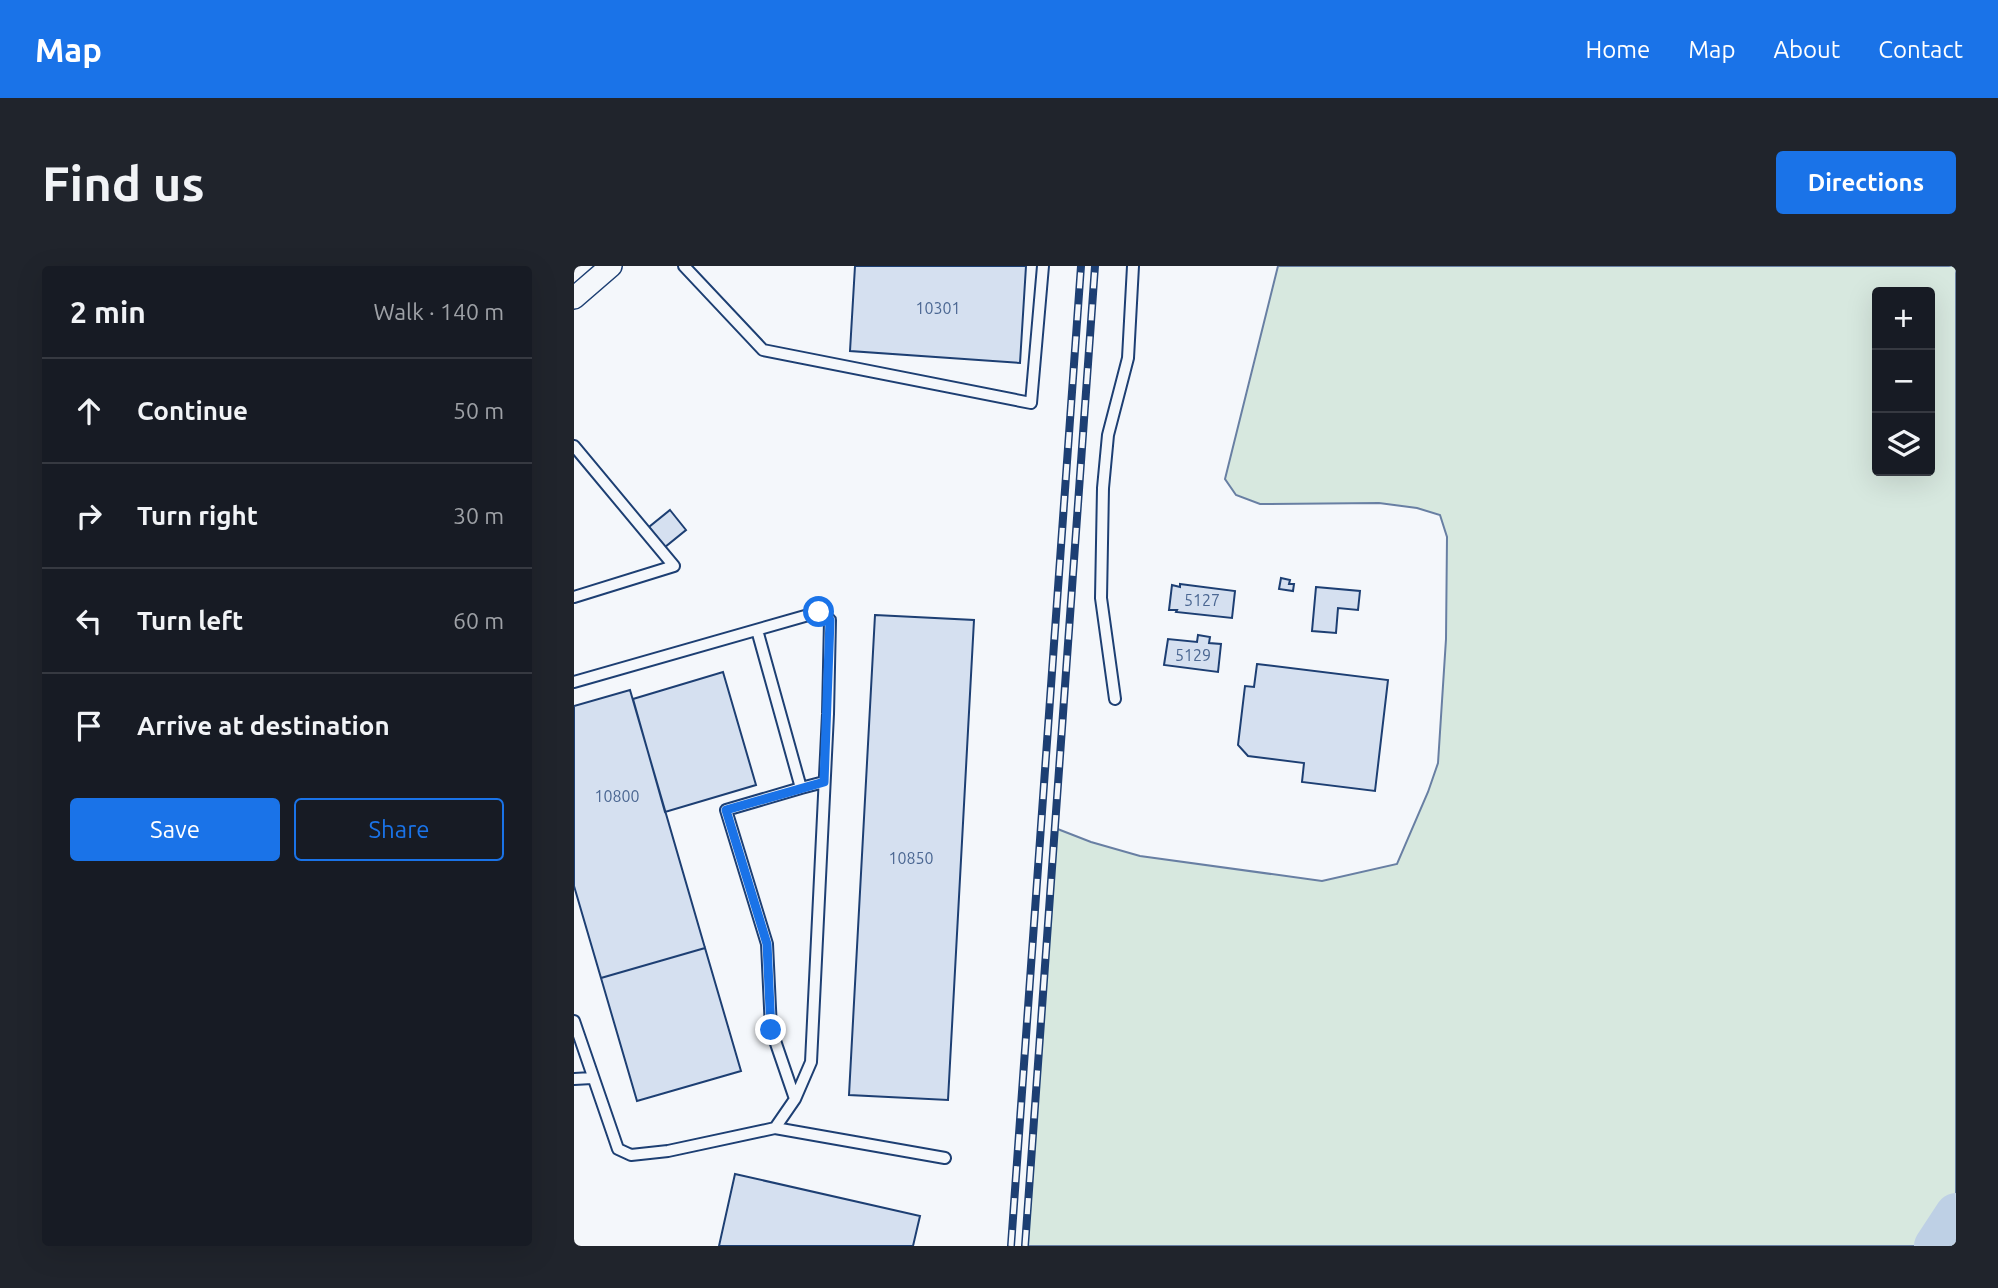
<!DOCTYPE html>
<html lang="en">
<head>
<meta charset="utf-8">
<style>
  :root { --surface:#171b24; --page:#20242c; --text:#f1f3f6; --muted:#9ea1a6; --line:#363941; --accent:#1a73e8 }
  body { margin:0; font-family:Ubuntu,sans-serif; background:var(--page); color:var(--text) }
  .controls { position:absolute; right:21px; top:21px; display:grid; overflow:hidden; border-radius:7px; box-shadow:0 7px 28px #0002 }
  .controls button { width:63px; height:63px; display:grid; place-items:center; padding:0; border:0; border-bottom:2px solid var(--line); background:var(--surface); color:var(--text); font:35px sans-serif }
  .stop { position:absolute; width:21px; height:21px; margin:-16px; border:5px solid #1a73e8; border-radius:50%; background:#fff }
  .stop.end { background:#1a73e8; border-color:#fff; box-shadow:0 2px 7px #0008 }
  .list { margin:0; padding:0; list-style:none }
  h2 { display:flex; justify-content:space-between; align-items:center; height:91px; margin:0; padding:0 28px; font-size:30px }
  h2 small { font-size:23px; font-weight:400; color:var(--muted) }
  .list li { display:grid; grid-template-columns:46px 1fr auto; gap:21px; align-items:center; box-sizing:border-box; height:105px; padding:0 28px; border-top:2px solid var(--line) }
  .list b { display:block; font-size:26px; white-space:nowrap }
  .list em { font-size:23px; font-style:normal; color:var(--muted) }
  .actions { display:flex; gap:14px; padding:21px 28px }
  .actions a { flex:1; padding:16px 0; border:2px solid var(--accent); border-radius:7px; text-align:center; font-size:24px; color:var(--accent) }
  .actions .main { background:var(--accent); color:#fff }
  .icon { flex:none; width:38px; height:38px; fill:none; stroke:currentColor; stroke-width:2; stroke-linecap:round; stroke-linejoin:round }
  .map { position:relative; flex:none; width:1382px; height:980px; overflow:hidden; border-radius:7px }
  header { display:flex; align-items:center; gap:42px; box-sizing:border-box; height:98px; padding:0 35px; background:var(--accent); color:#fff }
  header strong { font-size:33px }
  nav { display:flex; gap:38px; margin-inline-start:auto; font-size:24px }
  .intro { display:flex; align-items:center; justify-content:space-between; box-sizing:border-box; height:168px; padding:0 42px }
  h1 { margin:0; font-size:49px }
  .button { padding:18px 32px; border-radius:7px; background:var(--accent); color:#fff; font-size:24px; font-weight:700 }
  main { display:flex; gap:42px; padding:0 42px }
  aside { flex:1; background:var(--surface); border-radius:7px; box-shadow:0 7px 28px #0002 }
  .map>svg:first-child { display:block }
</style>
</head>
<body>
<header>
<strong>Map</strong>
<nav><a>Home</a><a>Map</a><a>About</a><a>Contact</a></nav>
</header>
<div class="intro"><h1>Find us</h1><a class="button">Directions</a></div>
<main>
<aside>
<h2>2 min<small>Walk · 140 m</small></h2>
<ul class="list">
<li><svg class="icon" aria-label="ahead" viewBox="0 0 24 24"><path d="M12 20V5M6 11l6-6 6 6"/></svg><div><b>Continue</b></div><em>50 m</em></li>
<li><svg class="icon" aria-label="right" viewBox="0 0 24 24"><path d="M7 20v-9h11M14 6l5 5-5 5"/></svg><div><b>Turn right</b></div><em>30 m</em></li>
<li><svg class="icon" aria-label="left" viewBox="0 0 24 24"><path d="M17 20v-9H6M10 6l-5 5 5 5"/></svg><div><b>Turn left</b></div><em>60 m</em></li>
<li><svg class="icon" aria-label="arrive" viewBox="0 0 24 24"><path d="M6 21V4h12l-3 4 3 4H6"/></svg><div><b>Arrive at destination</b></div></li>
</ul>
<div class="actions"><a class="main">Save</a><a>Share</a></div>
</aside>
<div class="map">
<svg width="1382" height="980" viewBox="0 0 1382 980">
  <rect width="100%" height="100%" fill="#f4f7fb"/>
  <path fill="#d7e8df" stroke="#687fa3" stroke-width="2" fill-rule="evenodd" d="M704 0H1382V980H451L481 562 517 576 566 590 748 615 823 598 854 526 864 497 872 373 873 271 866 249 843 242 805 237 686 238 662 229 651 213ZM1303 26H1356V205H1303Z"/>
  <g fill="none" stroke-linecap="round" stroke-linejoin="round">
    <path stroke="#bed0e5" stroke-width="42" d="M1361 980 1382 948"/>
  </g>
  <path fill="#d5e0f0" stroke="#1d3f73" stroke-width="2" d="M281 0H452L446 97 276 85Z
    M96 244 112 264 91 281 75 261Z
    M707 312 716 314 715 318H720L719 325 705 323Z
    M606 318 661 325 658 352 602 346 603 344H595L598 319 606 321Z
    M742 321 786 325 784 344 764 342 762 367 738 365Z
    M301 349 400 354 374 834 275 829Z
    M624 369 636 371 635 377 647 378 644 406 590 399 594 373 623 376Z
    M683 398 814 414 801 525 728 516 730 497 674 490 664 479 671 420 680 421Z
    M149 406 182 519 91 546 59 433Z
    M56 424 131 682 27 712 0 620V440Z
    M131 682 167 805 63 835 27 712Z
    M161 908 346 950 339 980H145Z"/>
  <g fill="none" stroke-linecap="round" stroke-linejoin="round">
    <g stroke="#1d3f73" stroke-width="14">
      <path id="service" d="M110 0 189 84 457 137 469 0
        M0 180 100 300 0 331
        M183 364 227 522 250 516
        M0 416 245 346 256 354 254 448 237 796 221 833 201 862 94 885 57 889 44 883 0 755
        M541 433 527 332 529 222 534 169 554 92 559 0
        M0 813 18 812
        M221 833 197 763 193 678 152 544 227 522
        M201 862 371 892"/>
    </g>
    <g stroke="#1d3f73" stroke-width="24">
      <path id="minor" d="M0 32 37 0"/>
    </g>
    <use href="#service" stroke="#f4f7fb" stroke-width="10"/>
    <use href="#minor" stroke="#f4f7fb" stroke-width="21"/>
    <g stroke="#1d3f73" stroke-width="8">
      <path id="rail" d="M437 980 507 0
        M451 980 521 0"/>
    </g>
    <use href="#rail" stroke="#f4f7fb" stroke-width="5" stroke-dasharray="16" stroke-linecap="butt"/>
  </g>
  <g fill="none" stroke-linecap="round" stroke-linejoin="round">
    <path stroke="#1a73e8" stroke-width="9" d="M197 764 193 678 152 544 250 516 256 354 245 346"/>
  </g>
  <g text-anchor="middle" stroke-width="5" stroke-linejoin="round" paint-order="stroke">
    <g font-size="16" fill="#4b6792">
      <text x="364" y="48">10301</text>
      <text x="628" y="340">5127</text>
      <text x="619" y="395">5129</text>
      <text x="43" y="536">10800</text>
      <text x="337" y="598">10850</text>
    </g>
  </g>
</svg>
<div class="controls">
<button>+</button>
<button>−</button>
<button><svg class="icon" aria-label="layers" viewBox="0 0 24 24"><path d="M12 4l9 5-9 5-9-5zM3 14l9 5 9-5"/></svg></button>
</div>
<div class="stop" style="left:245px;top:346px"></div>
<div class="stop end" style="left:197px;top:764px"></div>
</div>
</main>
</body>
</html>
